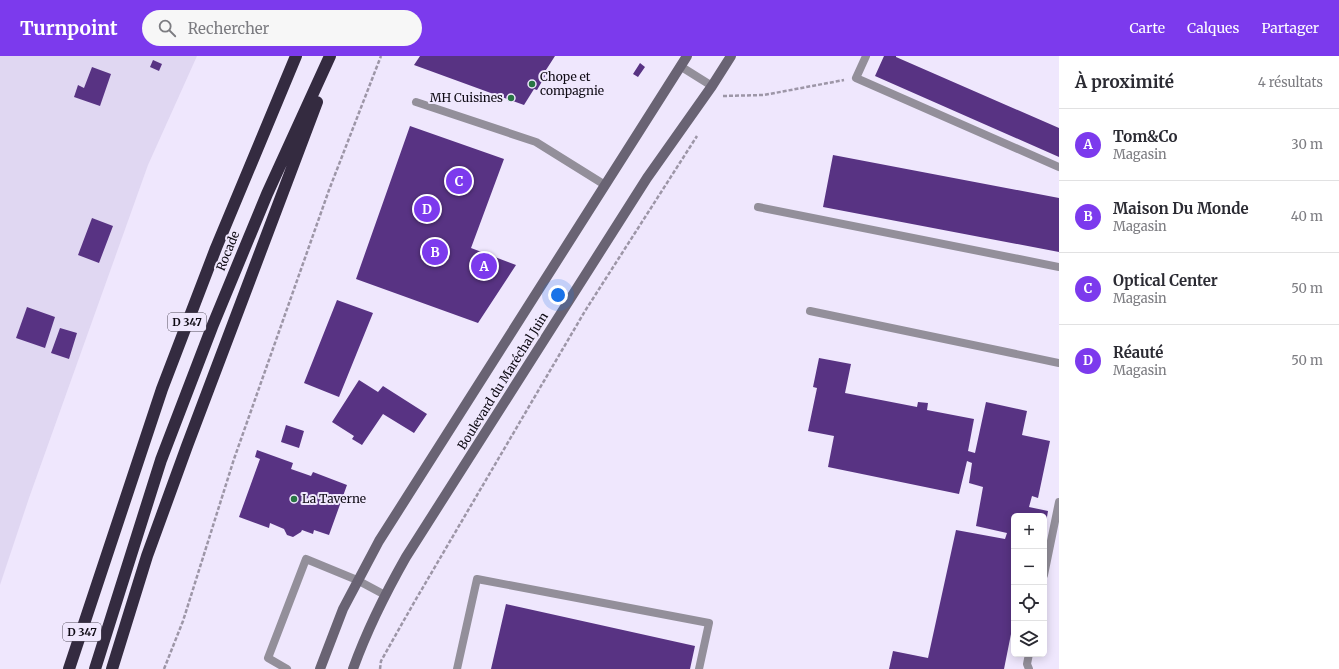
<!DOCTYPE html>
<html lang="fr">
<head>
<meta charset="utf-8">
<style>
  :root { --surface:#fff; --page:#f7f7f7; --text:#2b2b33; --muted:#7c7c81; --line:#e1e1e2; --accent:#7c3aed }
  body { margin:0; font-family:Merriweather,serif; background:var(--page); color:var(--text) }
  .controls { position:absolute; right:12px; bottom:12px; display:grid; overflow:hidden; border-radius:6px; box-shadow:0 2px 10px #0003 }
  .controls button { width:36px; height:36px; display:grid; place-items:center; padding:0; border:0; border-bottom:1px solid var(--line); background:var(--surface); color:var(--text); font:20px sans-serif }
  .you { position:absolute; left:558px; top:239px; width:14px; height:14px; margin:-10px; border:3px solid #fff; border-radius:50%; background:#1a73e8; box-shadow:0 0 0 6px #1a73e833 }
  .badge { display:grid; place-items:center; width:26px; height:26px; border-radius:50%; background:var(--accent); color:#fff; font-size:13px; font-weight:700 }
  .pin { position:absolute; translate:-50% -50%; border:2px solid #fff; box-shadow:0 1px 4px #0006 }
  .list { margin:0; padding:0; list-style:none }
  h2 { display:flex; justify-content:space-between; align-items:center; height:52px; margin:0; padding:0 16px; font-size:17px }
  h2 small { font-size:13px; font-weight:400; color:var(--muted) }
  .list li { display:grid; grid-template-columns:26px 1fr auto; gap:12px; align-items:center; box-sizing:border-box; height:72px; padding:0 16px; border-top:1px solid var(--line) }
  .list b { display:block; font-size:15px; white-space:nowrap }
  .list p { margin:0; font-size:13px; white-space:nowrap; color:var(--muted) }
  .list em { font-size:13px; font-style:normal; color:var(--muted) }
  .icon { flex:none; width:22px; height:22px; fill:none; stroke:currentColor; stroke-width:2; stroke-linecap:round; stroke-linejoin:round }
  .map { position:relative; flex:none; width:1059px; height:613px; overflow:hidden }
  header { display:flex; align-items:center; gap:24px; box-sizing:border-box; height:56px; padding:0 20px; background:var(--accent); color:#fff }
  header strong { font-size:19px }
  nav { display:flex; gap:22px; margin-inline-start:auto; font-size:14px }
  .search { width:280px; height:36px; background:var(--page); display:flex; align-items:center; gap:10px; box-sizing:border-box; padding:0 14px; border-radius:22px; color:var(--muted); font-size:15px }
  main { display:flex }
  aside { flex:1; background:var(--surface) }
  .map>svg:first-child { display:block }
</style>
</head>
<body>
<header>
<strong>Turnpoint</strong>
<div class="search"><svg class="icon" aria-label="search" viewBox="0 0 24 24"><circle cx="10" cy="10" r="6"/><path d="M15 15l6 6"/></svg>Rechercher</div>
<nav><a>Carte</a><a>Calques</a><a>Partager</a></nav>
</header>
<main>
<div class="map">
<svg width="1059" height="613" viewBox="0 0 1059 613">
  <rect width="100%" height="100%" fill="#efe7fd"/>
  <path fill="#e0d7f2" d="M0 0H197L148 109 29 442 0 529Z"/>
  <path fill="#583383" d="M420 0H555L546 14 548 15 537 34 534 33 524 49 414 9Z
    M884 0H896V1L1059 72V101L875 20Z
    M153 4 162 8 159 15 150 11Z
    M640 7 645 11 638 21 633 18Z
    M92 11 111 18 100 50 74 41 78 29 84 32Z
    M410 70 504 103 471 192 516 209 478 267 356 223Z
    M833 99 1059 142V196L823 151Z
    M92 162 113 170 99 207 78 199Z
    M337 244 373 257 339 341 304 327Z
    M27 251 55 261 45 292 16 282Z
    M60 272 77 277 69 303 51 297Z
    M819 302 851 308 845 337 917 351 918 346 928 347 927 354 974 363 968 395 975 397 986 346 1027 355 1022 379 1050 385 1038 442 1032 440 1029 451 1048 455 1045 473 1044 460H1014V563L1004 613H889L893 595 928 602 956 474 1005 483 1007 477 976 470 983 431 969 427 972 407 967 405 959 438 828 411 834 380 808 375 817 332 813 331Z
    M359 324 378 336 383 330 427 358 414 377 383 358 362 389 352 383 354 380 332 366Z
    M286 369 304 375 299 392 281 386Z
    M257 394 293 407 291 413 311 420 313 416 347 429 329 479 314 474 313 478 302 474 301 476 293 481 287 479 284 473 270 467 269 472 239 461 260 403 255 401Z
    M506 548 695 590 690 613H491Z"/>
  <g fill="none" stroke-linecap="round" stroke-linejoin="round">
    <path stroke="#9d96a7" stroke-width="2.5" stroke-dasharray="4 2" stroke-linecap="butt" d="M723 40 764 39 844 24
      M164 613 183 565 234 403 329 134 381 0
      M380 613 381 605 412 550 585 255 697 80"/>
    <path stroke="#938f9a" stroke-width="8" d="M866 0 856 22 1059 111
      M680 10 712 30
      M416 46 536 86 605 129
      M758 151 1059 211
      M810 255 1059 307
      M1044 519 1059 446
      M1029 598 1027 608 1029 613
      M287 613 268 602 306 503 357 524 385 539
      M457 613 477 523 709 567 699 613"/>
    <path stroke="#696373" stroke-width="10" d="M320 613 343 553 379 485 687 0
      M353 613C367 574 385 538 406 501L647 122 712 30 731 0"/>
    <path stroke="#342b40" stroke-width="12" d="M69 613 162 333 216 192 296 0
      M95 613 161 404 212 271 267 138 330 0
      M112 613 147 500 187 390 317 46"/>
  </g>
  <g fill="#297544" stroke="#efe7fd" stroke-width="1.5">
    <circle cx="532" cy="28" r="4"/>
    <circle cx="511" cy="42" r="4"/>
    <circle cx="294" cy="443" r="4"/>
  </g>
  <g text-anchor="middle" stroke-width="4" stroke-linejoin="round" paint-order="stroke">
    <g fill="#efe7fd" stroke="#524d5a" stroke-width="1">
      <rect x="168" y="257" width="38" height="18" rx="3"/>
      <rect x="63" y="567" width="38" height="18" rx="3"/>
    </g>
    <g font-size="11" font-weight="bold" fill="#0f0b14">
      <text x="187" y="270">D 347</text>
      <text x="82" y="580">D 347</text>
    </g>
    <g font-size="12" fill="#0f0b14" stroke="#efe7fd" text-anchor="start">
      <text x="540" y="25">Chope et<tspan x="540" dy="14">compagnie</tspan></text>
      <text x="503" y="46" text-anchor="end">MH Cuisines</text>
      <text x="302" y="447">La Taverne</text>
    </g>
    <g font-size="12" fill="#0f0b14" stroke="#efe7fd">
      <text transform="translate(228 195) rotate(-68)" y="4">Rocade</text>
      <text transform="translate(503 325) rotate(-58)" y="4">Boulevard du Maréchal Juin</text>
    </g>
  </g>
</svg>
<div class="controls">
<button>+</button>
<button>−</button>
<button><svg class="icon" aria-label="locate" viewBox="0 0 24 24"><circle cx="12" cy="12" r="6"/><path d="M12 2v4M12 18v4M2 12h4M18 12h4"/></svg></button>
<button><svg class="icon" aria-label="layers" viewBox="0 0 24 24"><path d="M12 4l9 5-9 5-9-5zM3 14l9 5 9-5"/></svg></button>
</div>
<div class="you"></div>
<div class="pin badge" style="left:484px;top:210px">A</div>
<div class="pin badge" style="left:435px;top:196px">B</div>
<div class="pin badge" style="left:459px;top:125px">C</div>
<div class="pin badge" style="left:427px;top:153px">D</div>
</div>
<aside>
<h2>À proximité<small>4 résultats</small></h2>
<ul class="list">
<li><span class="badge">A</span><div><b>Tom&amp;Co</b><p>Magasin</p></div><em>30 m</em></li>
<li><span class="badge">B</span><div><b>Maison Du Monde</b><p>Magasin</p></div><em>40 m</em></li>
<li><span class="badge">C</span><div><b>Optical Center</b><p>Magasin</p></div><em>50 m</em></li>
<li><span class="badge">D</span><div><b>Réauté</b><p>Magasin</p></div><em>50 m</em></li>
</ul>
</aside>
</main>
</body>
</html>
